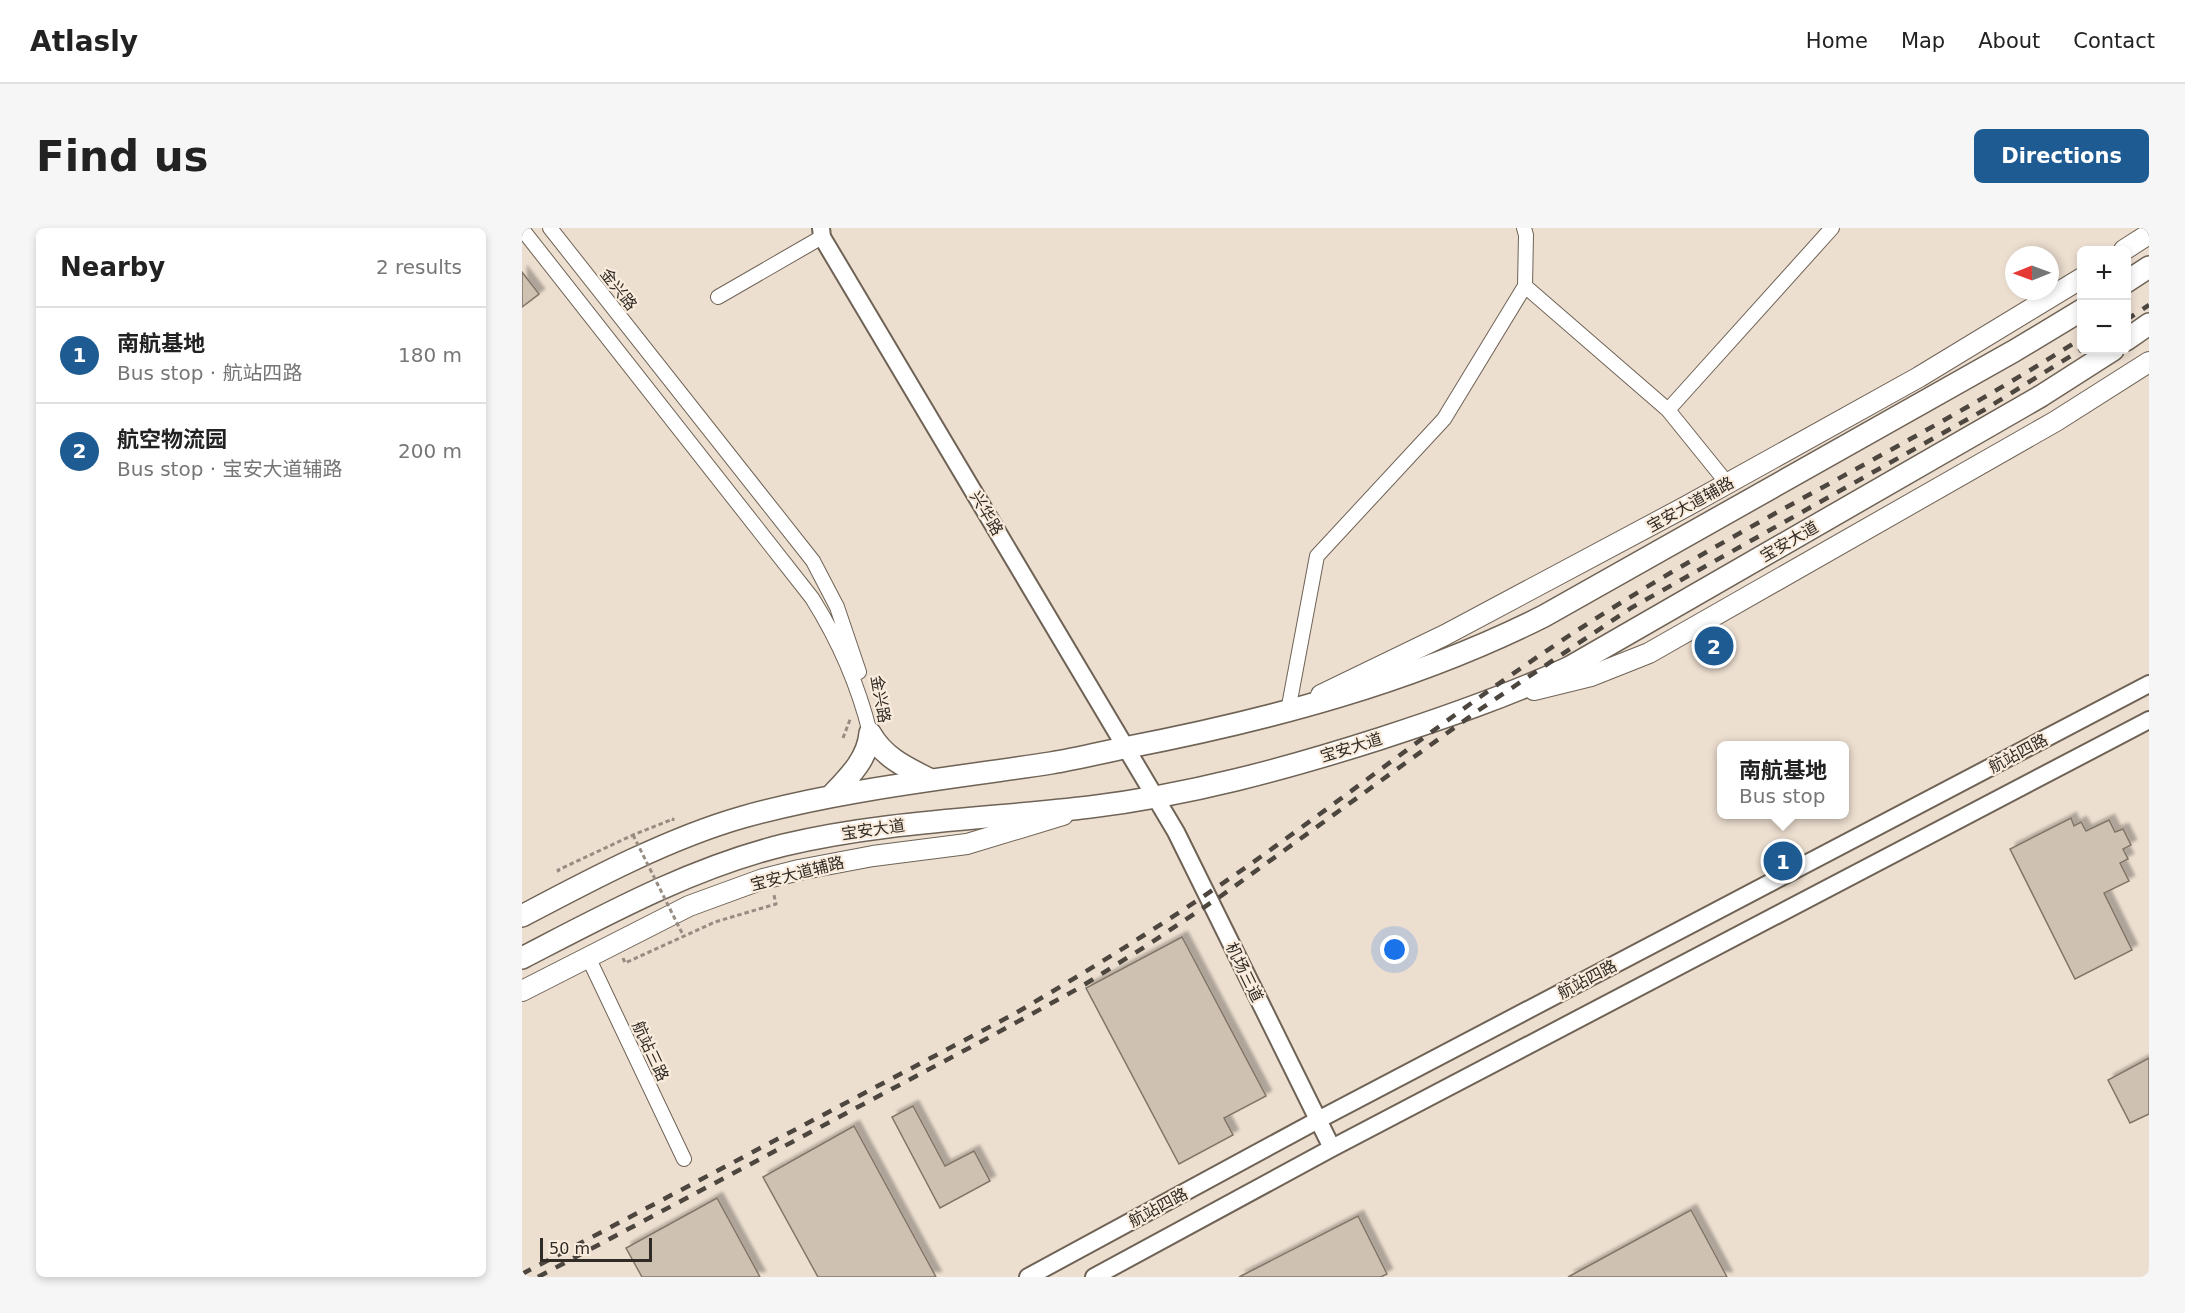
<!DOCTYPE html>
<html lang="en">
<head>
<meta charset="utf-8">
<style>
  :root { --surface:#fff; --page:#f6f6f6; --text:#222; --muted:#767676; --line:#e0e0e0; --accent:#1e5b92 }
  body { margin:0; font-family:"DejaVu Sans","Noto Sans SC",sans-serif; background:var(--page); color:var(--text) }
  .controls { position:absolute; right:18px; top:18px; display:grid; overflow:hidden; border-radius:9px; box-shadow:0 3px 9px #0003 }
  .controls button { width:54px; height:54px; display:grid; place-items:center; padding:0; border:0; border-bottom:2px solid var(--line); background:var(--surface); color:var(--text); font:30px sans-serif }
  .compass { position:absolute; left:1483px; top:18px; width:54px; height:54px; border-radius:50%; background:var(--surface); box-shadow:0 3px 9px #0003; rotate:269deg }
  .scale { position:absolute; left:18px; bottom:15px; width:112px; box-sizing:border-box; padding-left:6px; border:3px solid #302b25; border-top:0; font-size:16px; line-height:21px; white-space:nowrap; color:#302b25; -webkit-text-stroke:4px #faecdd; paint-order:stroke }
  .you { position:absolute; left:873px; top:722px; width:21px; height:21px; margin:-15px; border:4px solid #fff; border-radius:50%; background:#1a73e8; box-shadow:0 0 0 9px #1a73e833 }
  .badge { display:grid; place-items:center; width:39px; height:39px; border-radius:50%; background:var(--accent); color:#fff; font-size:20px; font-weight:700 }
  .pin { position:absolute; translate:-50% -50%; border:3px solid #fff; box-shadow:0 2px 6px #0006 }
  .popup { position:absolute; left:1195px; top:513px; width:132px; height:78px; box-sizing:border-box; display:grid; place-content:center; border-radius:9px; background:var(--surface); filter:drop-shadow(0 2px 4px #0005); font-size:20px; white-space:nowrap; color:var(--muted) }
  .popup b { font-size:22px; color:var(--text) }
  .popup::after { content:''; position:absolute; left:50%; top:100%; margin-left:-12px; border:12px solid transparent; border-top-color:var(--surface) }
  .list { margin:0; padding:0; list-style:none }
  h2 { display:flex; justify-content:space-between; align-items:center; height:78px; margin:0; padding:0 24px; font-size:26px }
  h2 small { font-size:20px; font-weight:400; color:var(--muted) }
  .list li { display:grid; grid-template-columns:39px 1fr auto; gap:18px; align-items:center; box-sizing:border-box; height:96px; padding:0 24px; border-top:2px solid var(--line) }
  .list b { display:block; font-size:22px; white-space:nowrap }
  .list p { margin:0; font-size:20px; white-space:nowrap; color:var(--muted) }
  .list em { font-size:20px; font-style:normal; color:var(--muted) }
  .map { position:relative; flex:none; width:1627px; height:1049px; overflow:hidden; border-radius:9px }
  header { display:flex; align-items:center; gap:36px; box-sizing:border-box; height:84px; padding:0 30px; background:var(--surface); border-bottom:2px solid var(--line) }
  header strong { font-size:28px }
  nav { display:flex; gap:33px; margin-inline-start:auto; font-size:21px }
  .intro { display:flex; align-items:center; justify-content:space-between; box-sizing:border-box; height:144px; padding:0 36px }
  h1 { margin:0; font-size:42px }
  .button { padding:15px 27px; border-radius:9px; background:var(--accent); color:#fff; font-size:21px; font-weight:700 }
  main { display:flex; gap:36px; padding:0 36px }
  aside { flex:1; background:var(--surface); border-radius:9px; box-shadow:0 3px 9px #0003 }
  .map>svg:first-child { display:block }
</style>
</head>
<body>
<header>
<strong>Atlasly</strong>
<nav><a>Home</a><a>Map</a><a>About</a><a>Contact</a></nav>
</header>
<div class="intro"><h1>Find us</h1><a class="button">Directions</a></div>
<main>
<aside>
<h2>Nearby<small>2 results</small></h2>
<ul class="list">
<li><span class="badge">1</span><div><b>南航基地</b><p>Bus stop · 航站四路</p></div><em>180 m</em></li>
<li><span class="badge">2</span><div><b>航空物流园</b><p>Bus stop · 宝安大道辅路</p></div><em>200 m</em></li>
</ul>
</aside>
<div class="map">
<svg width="1627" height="1049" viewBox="0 0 1627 1049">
  <defs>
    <filter id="shadow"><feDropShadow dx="5.5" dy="-5.5" stdDeviation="1.5" flood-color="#0004"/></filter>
  </defs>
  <rect width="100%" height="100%" fill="#eddfd0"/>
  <path fill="#cec1b2" stroke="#817567" stroke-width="1.5" filter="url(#shadow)" d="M0 44 17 66 0 79Z
    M1549 590 1552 598 1559 594 1564 603 1587 592 1593 604 1601 601 1609 617 1601 621 1606 631 1598 635 1607 653 1582 665 1610 722 1553 751 1488 621Z
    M660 709 744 868 702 890 711 907 657 936 564 760Z
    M1627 830V886L1608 895 1586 852Z
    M391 878 423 938 452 923 468 953 418 980 370 889Z
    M332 898 414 1049H296L241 949Z
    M195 970 238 1049H120L104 1020Z
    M1169 982 1205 1049H1046Z
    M836 988 865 1046 859 1049H717Z"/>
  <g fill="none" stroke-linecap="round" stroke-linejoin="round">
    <g stroke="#6f6356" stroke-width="16">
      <path id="minor" d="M28 0 291 333 315 379 337 444
        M0 1 290 370C317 413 336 456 348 505
        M1003 58 1146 182 1205 255
        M196 69 300 9
        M1146 182 1310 0
        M766 483 795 328 922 191 1003 58 1004 7 1002 0
        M66 729 162 931"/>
    </g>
    <g stroke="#6f6356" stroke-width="20">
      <path id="tertiary" d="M299 0 300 9 654 604 810 920
        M506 1049 796 892 1627 456
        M572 1049 810 920 1627 492"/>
    </g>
    <g stroke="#6f6356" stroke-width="22">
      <path id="secondary" d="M1602 22 1627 6
        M1012 462 1069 448 1127 425 1534 193 1627 134
        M799 467 923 407 1163 279 1397 149 1560 50
        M0 763 167 678 241 651 277 642 351 628 445 616 541 587"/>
    </g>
    <g stroke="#6f6356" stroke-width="24">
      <path id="primary" d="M1604 54 1627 39
        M1604 112 1627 96
        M348 505C362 530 385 540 409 552
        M309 568C326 550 346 531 348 505
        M0 688C68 652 147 610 221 589 322 561 425 551 529 535 553 531 578 525 602 520 747 492 891 454 1022 388L1492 123 1560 82
        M0 730C85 686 169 640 262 617 363 593 466 591 568 579 667 567 763 541 857 511 922 490 986 468 1048 439L1519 168 1591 122"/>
    </g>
    <path stroke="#968c81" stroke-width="3" stroke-dasharray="4.5 3" stroke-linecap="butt" d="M321 510 329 489
      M37 644 36 642 111 607 151 591V593
      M101 730 103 735 193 694 254 676 252 667"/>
    <use href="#minor" stroke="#fff" stroke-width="14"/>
    <use href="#tertiary" stroke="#fff" stroke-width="16"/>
    <use href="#secondary" stroke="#fff" stroke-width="20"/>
    <use href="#primary" stroke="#fff" stroke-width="21"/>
    <path stroke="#4c463f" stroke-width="4.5" stroke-dasharray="10 10" stroke-linecap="butt" d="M1604 92 1627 77
      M0 1046 492 786C578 736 663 683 744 625 849 550 951 470 1059 400 1221 295 1397 214 1560 110
      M16 1049 464 811 557 760 624 718 699 668 957 482 1109 380 1462 182 1560 121"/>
    <path stroke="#968c81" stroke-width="3" stroke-dasharray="4.5 3" stroke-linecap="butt" d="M111 607 161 707"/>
  </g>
  <g text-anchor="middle" stroke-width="4.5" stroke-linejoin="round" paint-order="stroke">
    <g font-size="16" fill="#302b25" stroke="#faecdd">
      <text transform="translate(97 61) rotate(52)" y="6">金兴路</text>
      <text transform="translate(1168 276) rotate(-29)" y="6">宝安大道辅路</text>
      <text transform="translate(465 285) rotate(59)" y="6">兴华路</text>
      <text transform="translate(1267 313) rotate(-30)" y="6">宝安大道</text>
      <text transform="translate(359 471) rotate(80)" y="6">金兴路</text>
      <text transform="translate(829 519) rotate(-17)" y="6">宝安大道</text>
      <text transform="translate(1496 525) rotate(-28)" y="6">航站四路</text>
      <text transform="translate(351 601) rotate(-8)" y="6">宝安大道</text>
      <text transform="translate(275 645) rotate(-14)" y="6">宝安大道辅路</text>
      <text transform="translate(723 744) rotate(64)" y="6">机场三道</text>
      <text transform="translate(1065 751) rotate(-28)" y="6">航站四路</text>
      <text transform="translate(129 823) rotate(65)" y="6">航站三路</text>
      <text transform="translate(636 979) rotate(-28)" y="6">航站四路</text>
    </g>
  </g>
</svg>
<div class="controls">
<button>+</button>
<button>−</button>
</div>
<svg class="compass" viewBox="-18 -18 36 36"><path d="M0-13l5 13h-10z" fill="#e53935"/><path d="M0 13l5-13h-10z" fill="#767676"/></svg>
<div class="scale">50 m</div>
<div class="you"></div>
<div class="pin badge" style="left:1261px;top:633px">1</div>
<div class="popup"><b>南航基地</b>Bus stop</div>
<div class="pin badge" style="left:1192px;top:418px">2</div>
</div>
</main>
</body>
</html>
